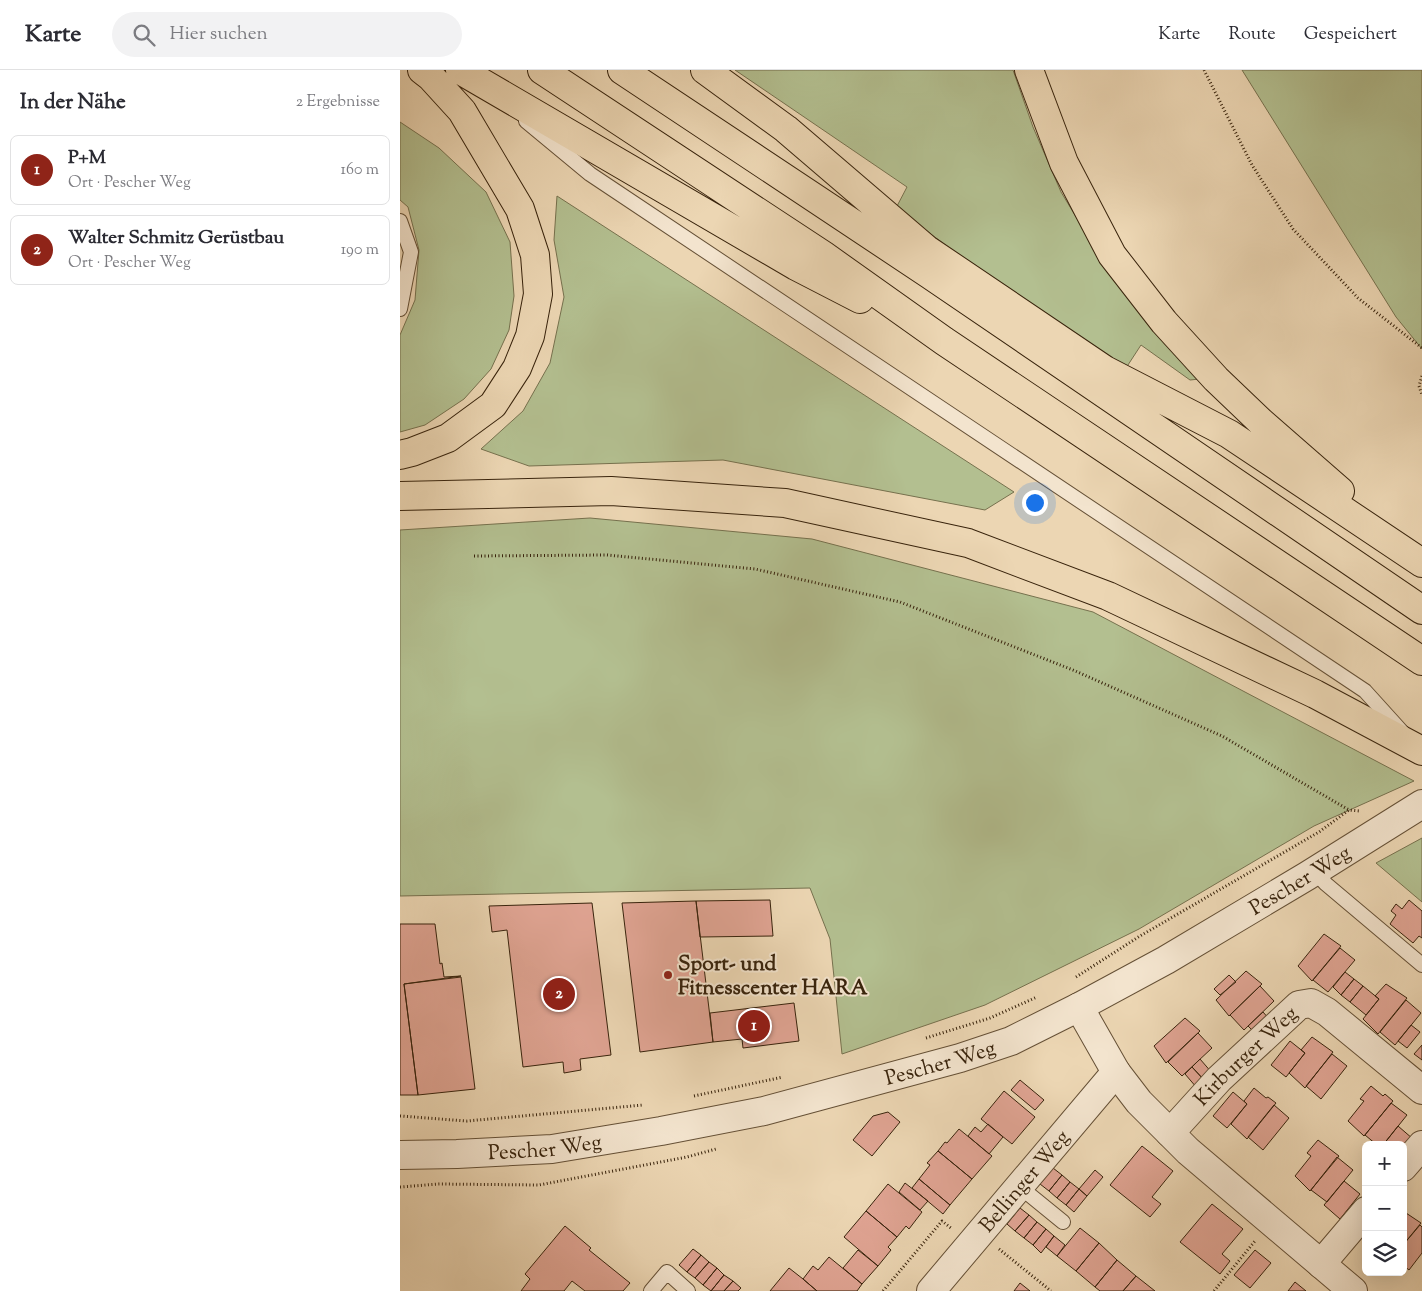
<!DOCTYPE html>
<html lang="de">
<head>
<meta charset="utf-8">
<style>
  :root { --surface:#fff; --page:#f2f2f3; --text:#2b2b33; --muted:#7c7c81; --line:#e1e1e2; --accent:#8f2418 }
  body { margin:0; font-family:"Sorts Mill Goudy",serif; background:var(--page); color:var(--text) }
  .controls { position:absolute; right:15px; bottom:15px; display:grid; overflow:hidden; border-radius:8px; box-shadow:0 5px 20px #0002 }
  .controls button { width:45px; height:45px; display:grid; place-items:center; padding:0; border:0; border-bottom:1px solid var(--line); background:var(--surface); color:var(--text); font:25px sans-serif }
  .you { position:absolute; left:634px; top:432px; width:18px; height:18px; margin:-12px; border:4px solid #fff; border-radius:50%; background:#1a73e8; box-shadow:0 0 0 8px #1a73e833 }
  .badge { display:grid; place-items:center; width:32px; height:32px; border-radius:50%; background:var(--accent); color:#fff; font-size:16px; font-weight:700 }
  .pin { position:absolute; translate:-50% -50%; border:2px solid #fff; box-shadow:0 1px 5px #0006 }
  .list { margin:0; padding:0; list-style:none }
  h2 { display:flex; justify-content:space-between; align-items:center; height:65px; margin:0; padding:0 20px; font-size:21px }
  h2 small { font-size:16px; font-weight:400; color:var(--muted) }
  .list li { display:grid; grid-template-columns:32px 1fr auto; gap:15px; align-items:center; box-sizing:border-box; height:70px; margin:0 10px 10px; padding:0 10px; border:1px solid var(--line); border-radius:8px }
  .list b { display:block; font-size:19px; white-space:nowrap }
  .list p { margin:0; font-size:16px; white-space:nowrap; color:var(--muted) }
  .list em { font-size:16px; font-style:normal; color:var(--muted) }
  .icon { flex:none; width:28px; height:28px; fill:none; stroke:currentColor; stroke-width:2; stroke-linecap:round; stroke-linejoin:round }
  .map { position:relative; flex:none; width:1022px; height:1221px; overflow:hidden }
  header { display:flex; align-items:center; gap:30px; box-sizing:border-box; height:70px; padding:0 25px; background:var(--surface); border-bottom:1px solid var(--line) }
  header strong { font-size:24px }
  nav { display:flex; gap:28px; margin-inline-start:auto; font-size:18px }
  .search { width:350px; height:45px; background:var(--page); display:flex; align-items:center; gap:12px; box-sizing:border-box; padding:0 18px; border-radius:28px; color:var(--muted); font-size:19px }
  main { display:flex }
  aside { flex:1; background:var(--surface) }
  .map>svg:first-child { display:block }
</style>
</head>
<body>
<header>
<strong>Karte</strong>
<div class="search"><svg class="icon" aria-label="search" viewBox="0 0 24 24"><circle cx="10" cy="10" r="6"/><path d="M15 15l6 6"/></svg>Hier suchen</div>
<nav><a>Karte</a><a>Route</a><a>Gespeichert</a></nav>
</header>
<main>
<aside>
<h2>In der Nähe<small>2 Ergebnisse</small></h2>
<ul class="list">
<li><span class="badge">1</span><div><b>P+M</b><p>Ort · Pescher Weg</p></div><em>160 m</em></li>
<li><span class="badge">2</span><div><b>Walter Schmitz Gerüstbau</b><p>Ort · Pescher Weg</p></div><em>190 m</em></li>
</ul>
</aside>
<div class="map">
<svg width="1022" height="1221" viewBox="0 0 1022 1221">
  <rect width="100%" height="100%" fill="#ecd6b3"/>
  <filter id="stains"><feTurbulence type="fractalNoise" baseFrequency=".004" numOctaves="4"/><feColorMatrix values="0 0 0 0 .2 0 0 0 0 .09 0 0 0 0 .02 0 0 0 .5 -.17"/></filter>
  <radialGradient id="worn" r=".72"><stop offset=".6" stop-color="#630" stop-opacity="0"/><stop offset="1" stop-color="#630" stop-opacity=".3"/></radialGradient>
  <path fill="#b3bf90" stroke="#76714e" d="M335 0H613L633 57 661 122 707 198 800 309 790 310 741 275 726 298 552 180 496 138 507 117Z
    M842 0H1022V279L996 247Z
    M0 52 39 78 86 122 110 172 114 226 109 260 91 299 64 329 25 355 0 362V265L15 230 19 180 8 137 0 130Z
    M157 126 614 422 585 440 323 390 129 396 81 379 123 341 150 293 164 227 154 170Z
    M190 448 412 469 693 542 1014 711 914 756 739 859 585 935 442 984 430 869 410 818 0 826V460Z
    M1022 768V832L976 793Z"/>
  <path fill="#e0a493" stroke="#38230c" d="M370 830 373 866 300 867 296 831Z
    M1009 830 1022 841V868L1019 866 1013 873 990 854 996 845 991 841 996 834 1002 839Z
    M296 831 313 972 240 982 222 833Z
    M192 833 211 985 180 989 181 1000 164 1003 163 992 123 997 107 860 92 862 89 836Z
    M0 854H35L40 894 42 893 44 907 61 906 4 914 18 1025H0Z
    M924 864 941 876 912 911 898 896Z
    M940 878 955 890 928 922 913 910Z
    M846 901 862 914 829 946 816 930Z
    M945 902 954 909 941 925 933 917Z
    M829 905 836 912 820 925 814 919Z
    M61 907 75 1019 18 1025 4 914Z
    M954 909 963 916 950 932 941 925Z
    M986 914 1007 928 978 964 963 949 979 929 975 926Z
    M860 916 874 931 844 960 830 945Z
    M963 916 979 929 966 945 950 932Z
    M1006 930 1021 943 995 975 980 962Z
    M394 933 399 971 343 978 342 969 313 972 310 943Z
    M863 942 870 950 856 964 848 956Z
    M785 948 800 961 766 993 754 976Z
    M1011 955 1020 962 1007 978 998 971Z
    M798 963 812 978 782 1006 768 992Z
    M912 967 933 982 905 1018 889 1003 905 983 901 980Z
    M890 971 905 983 886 1007 871 995Z
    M1022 975V990L1014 984Z
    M932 984 947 996 921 1029 906 1016Z
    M800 989 813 1004 805 1011 792 997Z
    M792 997 805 1011 797 1018 785 1004Z
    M620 1010 644 1030 635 1040 611 1020Z
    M971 1016 983 1026 985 1024 993 1031 964 1066 948 1051 964 1031 960 1029Z
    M854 1018 866 1028 868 1027 876 1033 847 1069 831 1054 847 1034 844 1031Z
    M604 1021 635 1047 612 1074 581 1049Z
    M833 1022 847 1034 827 1058 813 1046Z
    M991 1033 1007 1045 983 1075H977L965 1065Z
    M874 1035 889 1048 863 1080 848 1067Z
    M488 1042 500 1052 472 1086 453 1070 473 1046Z
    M588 1054 603 1067 589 1084 568 1066 575 1057 581 1062Z
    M998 1056 1013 1069 1003 1081V1075H983Z
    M559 1059 592 1086 572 1109 538 1081 545 1072 547 1073Z
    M918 1070 939 1086 910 1121 895 1106 911 1086 907 1083Z
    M742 1076 773 1101 752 1127 761 1134 750 1147 710 1115Z
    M538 1081 572 1109 550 1135 519 1109 530 1095 527 1093Z
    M937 1087 953 1100 927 1132 911 1120Z
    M653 1098 662 1105 649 1121 640 1114Z
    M695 1100 703 1107 687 1126 679 1119Z
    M662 1105 670 1112 657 1128 649 1121Z
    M519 1109 550 1135 543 1144 512 1118Z
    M944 1111 960 1124 940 1149 924 1135Z
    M670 1112 679 1119 666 1135 657 1128Z
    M505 1113 528 1131 520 1140 499 1122Z
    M488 1114 522 1142 509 1159 506 1156 497 1167 466 1141Z
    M679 1119 687 1126 674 1142 666 1135Z
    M812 1134 843 1159 822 1184 830 1191 820 1204 780 1172Z
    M620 1138 629 1145 615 1161 607 1154Z
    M466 1141 497 1167 488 1177 491 1180 478 1196 444 1167Z
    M1003 1141 1021 1153 1003 1175Z
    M629 1145 637 1152 624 1168 615 1161Z
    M637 1152 646 1159 633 1175 624 1168Z
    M1020 1155 1022 1157V1183L1009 1200 1003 1195V1175Z
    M165 1156 191 1178 189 1180 230 1213 223 1221H185L172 1211 164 1221H121L130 1209 125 1204Z
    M680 1158 699 1173 676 1201 657 1186Z
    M646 1159 654 1166 641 1183 633 1175Z
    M654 1166 665 1175 657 1186 646 1177Z
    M699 1173 717 1190 695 1217 676 1201Z
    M293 1179 301 1185 287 1202 279 1195Z
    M458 1180 478 1196 462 1214 443 1198Z
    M855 1180 871 1193 850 1218 834 1205Z
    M301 1185 309 1192 295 1208 287 1202Z
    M429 1187 462 1214 457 1221H417L403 1209 413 1196 418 1200Z
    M717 1190 736 1206 723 1221H700L695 1217Z
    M309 1192 317 1198 303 1215 295 1208Z
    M317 1198 324 1205 311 1221 303 1215Z
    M389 1198 403 1209 417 1221H370Z
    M324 1205 333 1211 324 1221H311Z
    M736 1206 755 1221H723Z
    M333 1211 341 1218 338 1221H324Z
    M895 1212 906 1221H888Z
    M620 1213 630 1221H614Z"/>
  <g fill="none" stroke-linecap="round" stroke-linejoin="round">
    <g stroke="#655036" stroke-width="16">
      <path id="service" d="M126 51 190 104 965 621 1003 663
        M0 151 11 182 0 239
        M914 801 926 814 1022 895
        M620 1117 663 1152
        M251 1221 267 1202 288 1221"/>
    </g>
    <g stroke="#655036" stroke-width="30">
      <g id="minor">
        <path d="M679 937 716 1002 739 1032 788 1081 953 1221"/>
        <path id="s1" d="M770 1063 819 1009 899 935 911 933 927 942 1022 1020"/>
        <path d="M1003 1097 1022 1075"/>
        <path d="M921 1194 966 1141"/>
        <path id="s2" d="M531 1221 716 1002"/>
      </g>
    </g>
    <g stroke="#655036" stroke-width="30">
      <g id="tertiary">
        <path id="s3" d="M0 1085 57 1084 152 1079 261 1061 364 1041 560 988 611 971 679 937 766 890 907 806 1022 734"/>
      </g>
    </g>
    <g stroke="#38230c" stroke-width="30">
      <path id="motorway" d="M60 0 396 196 460 229
        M142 0 423 185 544 271 1022 591
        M222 0 529 204 1022 540
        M305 0 386 59 526 179 705 300 829 364 1022 493
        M629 0 664 93 712 185 764 252 816 309 861 352 940 421
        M0 385 12 382 48 368 93 335 117 298 130 266 138 224 135 185 120 139 62 41 31 7 22 0
        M0 426 211 421 385 433 568 473 708 526 915 624 1022 681"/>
    </g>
    <path stroke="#38230c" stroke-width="3" stroke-dasharray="1 2.5" stroke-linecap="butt" d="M804 0 852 95 893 159 958 228 1022 278
      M1022 306 1019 316 1022 325
      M74 486 207 485 355 499 500 532 673 600 822 666 949 740
      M676 907 740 866 919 762 949 740 960 741
      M526 968 590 948 637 927
      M294 1026 383 1007
      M0 1046 67 1051 243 1035
      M0 1117 39 1114 139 1115 287 1087 316 1079
      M599 1179 651 1221
      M483 1221 542 1151 551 1158
      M814 1221 855 1171"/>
    <use href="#service" stroke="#f3e4ce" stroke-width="14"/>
    <use href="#minor" stroke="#f3e4ce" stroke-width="28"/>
    <use href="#tertiary" stroke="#f3e4ce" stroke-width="28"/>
    <use href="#motorway" stroke="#ecd6b3" stroke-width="28"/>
  </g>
  <circle fill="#8f2418" stroke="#f3e4ce" stroke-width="2" cx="268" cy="905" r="5"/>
  <g text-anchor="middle" stroke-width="4" stroke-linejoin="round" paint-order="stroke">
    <g font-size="21" fill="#38230c" stroke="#f3e4ce">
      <text dy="7" stroke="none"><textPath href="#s3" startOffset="955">Pescher Weg</textPath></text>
      <text dy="7" stroke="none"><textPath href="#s1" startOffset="108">Kirburger Weg</textPath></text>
      <text dy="7" stroke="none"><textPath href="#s3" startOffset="550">Pescher Weg</textPath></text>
      <text dy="7" stroke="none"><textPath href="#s3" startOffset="145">Pescher Weg</textPath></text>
      <text dy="7" stroke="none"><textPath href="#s2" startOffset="144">Bellinger Weg</textPath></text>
    </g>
    <g font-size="21" font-weight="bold" fill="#38230c" stroke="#f3e4ce" text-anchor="start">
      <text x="278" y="900">Sport- und<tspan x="278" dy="24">Fitnesscenter HARA</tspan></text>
    </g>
  </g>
  <rect width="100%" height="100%" filter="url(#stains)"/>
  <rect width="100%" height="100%" fill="url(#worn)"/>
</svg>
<div class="controls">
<button>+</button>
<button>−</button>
<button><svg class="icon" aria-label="layers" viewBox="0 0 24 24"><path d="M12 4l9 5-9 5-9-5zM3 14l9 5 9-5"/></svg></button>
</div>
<div class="you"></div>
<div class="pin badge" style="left:354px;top:956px">1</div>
<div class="pin badge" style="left:159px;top:924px">2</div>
</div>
</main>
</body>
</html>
